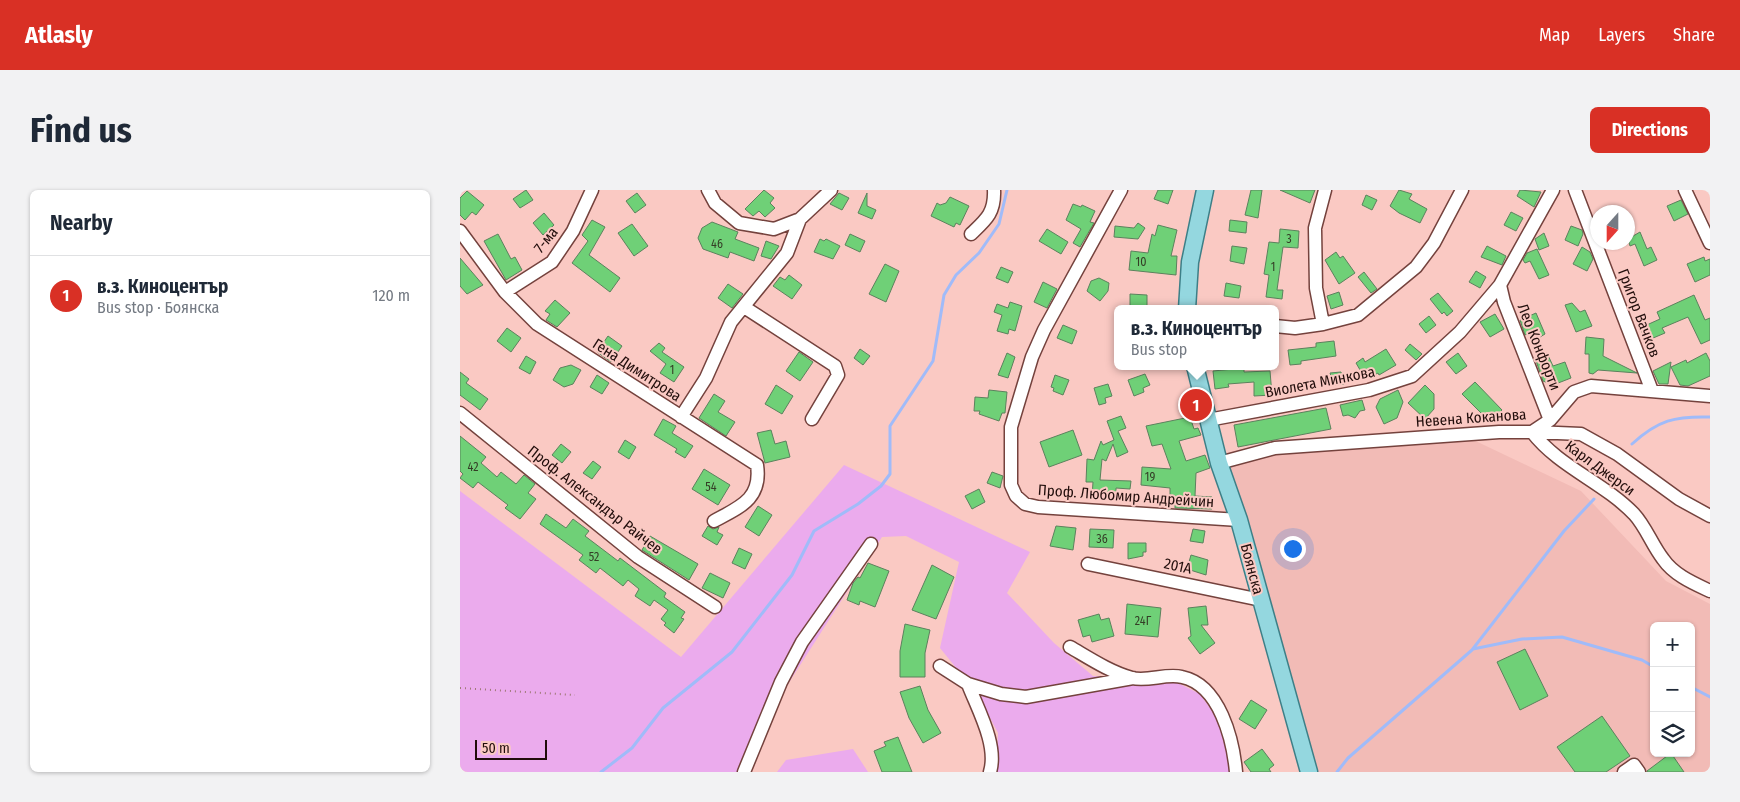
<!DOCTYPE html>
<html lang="en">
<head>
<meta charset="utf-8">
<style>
  :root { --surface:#fff; --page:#f2f2f3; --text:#1f2937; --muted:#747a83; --line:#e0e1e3; --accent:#d93025 }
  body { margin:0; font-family:"Fira Sans Condensed",sans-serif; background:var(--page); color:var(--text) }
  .controls { position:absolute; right:15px; bottom:15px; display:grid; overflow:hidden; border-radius:8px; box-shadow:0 1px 4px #0004 }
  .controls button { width:45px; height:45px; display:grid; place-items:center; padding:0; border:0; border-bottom:1px solid var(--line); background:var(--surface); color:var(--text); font:25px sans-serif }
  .compass { position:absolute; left:1130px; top:15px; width:45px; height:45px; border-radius:50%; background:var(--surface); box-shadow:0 1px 4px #0004; rotate:201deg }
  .scale { position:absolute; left:15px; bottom:12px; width:72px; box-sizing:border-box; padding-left:5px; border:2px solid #210d0b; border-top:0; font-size:14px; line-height:18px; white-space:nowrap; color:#210d0b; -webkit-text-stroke:4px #fac9c3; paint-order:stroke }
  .you { position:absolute; left:832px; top:358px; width:18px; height:18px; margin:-12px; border:4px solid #fff; border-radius:50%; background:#1a73e8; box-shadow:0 0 0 8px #1a73e833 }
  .badge { display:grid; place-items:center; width:32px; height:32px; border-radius:50%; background:var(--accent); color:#fff; font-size:16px; font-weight:700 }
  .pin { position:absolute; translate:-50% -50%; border:2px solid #fff; box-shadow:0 1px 5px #0006 }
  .popup { position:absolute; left:654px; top:115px; width:165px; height:65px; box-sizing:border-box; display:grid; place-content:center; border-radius:8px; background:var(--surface); filter:drop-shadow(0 1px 4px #0005); font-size:16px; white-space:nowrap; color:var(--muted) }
  .popup b { font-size:19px; color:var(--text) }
  .popup::after { content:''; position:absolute; left:50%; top:100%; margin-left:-10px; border:10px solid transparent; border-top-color:var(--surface) }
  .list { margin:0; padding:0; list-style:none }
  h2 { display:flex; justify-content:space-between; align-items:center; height:65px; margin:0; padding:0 20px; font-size:21px }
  h2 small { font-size:16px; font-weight:400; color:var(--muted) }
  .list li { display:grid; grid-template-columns:32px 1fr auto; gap:15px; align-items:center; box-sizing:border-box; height:80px; padding:0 20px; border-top:1px solid var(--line) }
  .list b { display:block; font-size:19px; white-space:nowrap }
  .list p { margin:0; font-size:16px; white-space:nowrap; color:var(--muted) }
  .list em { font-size:16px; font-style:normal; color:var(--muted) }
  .icon { flex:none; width:28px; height:28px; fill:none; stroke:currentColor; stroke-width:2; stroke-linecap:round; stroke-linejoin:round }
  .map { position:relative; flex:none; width:1250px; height:582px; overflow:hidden; border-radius:8px }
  header { display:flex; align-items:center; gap:30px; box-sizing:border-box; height:70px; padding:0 25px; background:var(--accent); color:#fff }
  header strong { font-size:24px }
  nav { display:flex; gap:28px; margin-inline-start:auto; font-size:18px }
  .intro { display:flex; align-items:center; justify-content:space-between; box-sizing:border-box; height:120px; padding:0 30px }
  h1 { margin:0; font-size:35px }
  .button { padding:12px 22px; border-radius:8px; background:var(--accent); color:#fff; font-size:18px; font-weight:700 }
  main { display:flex; gap:30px; padding:0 30px }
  aside { flex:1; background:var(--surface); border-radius:8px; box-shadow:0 1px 4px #0004 }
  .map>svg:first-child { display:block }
</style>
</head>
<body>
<header>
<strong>Atlasly</strong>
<nav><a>Map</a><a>Layers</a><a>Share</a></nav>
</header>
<div class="intro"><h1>Find us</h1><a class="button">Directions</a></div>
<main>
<aside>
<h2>Nearby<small></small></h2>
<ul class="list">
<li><span class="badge">1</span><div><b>в.з. Киноцентър</b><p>Bus stop · Боянска</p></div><em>120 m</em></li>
</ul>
</aside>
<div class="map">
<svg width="1250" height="582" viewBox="0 0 1250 582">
  <rect width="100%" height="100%" fill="#fac9c3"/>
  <path fill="#f2bbb6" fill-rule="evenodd" d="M1003 245 1121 301 1206 391 1250 414V582H849L759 273 815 258ZM1194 436H1231V563H1194Z"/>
  <path fill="#ebabed" d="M384 275 570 362 547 403 594 453 633 486 714 491 740 504 755 525 767 555 770 582H536L538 543 518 505 480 458 499 372 446 346 422 347 321 505 291 582H0V301L221 467Z
    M393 559 408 582H317L326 570Z"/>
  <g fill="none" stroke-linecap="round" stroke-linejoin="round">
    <path stroke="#a0bbf9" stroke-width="3" d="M1172 254C1198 230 1215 226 1250 227
      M1013 459 1062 449 1102 447 1182 470 1194 477
      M1231 497 1250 507
      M141 582 172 558 203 518 272 462 332 385 354 341 398 314 421 296 430 284V236L473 171 484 105 496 85 519 63 539 34 547 0
      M877 582 888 568 1012 460 1104 341 1134 309"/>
  </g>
  <path fill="#6fd077" stroke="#5b825d" d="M66 0 73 10 60 18 53 9Z
    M304 0 314 8 310 13 315 18 305 27 299 21 293 26 285 19Z
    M698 0H713L708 14 694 9Z
    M791 0H802L798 28 785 25Z
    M820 0H855L850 13Z
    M939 0 952 4 949 9 967 19 960 33 939 23 930 16Z
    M1060 0 1081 2 1074 17 1057 6Z
    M7 1 24 15 16 25 12 22 5 30 0 25V8Z
    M177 3 186 15 175 23 166 11Z
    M379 3 389 8 382 20 370 14Z
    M407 3V16L416 20 412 29 398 23Z
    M906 5 917 10 912 20 902 15Z
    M490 7 509 16 500 35 496 33 494 37 471 26 477 13 480 15 486 13Z
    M1221 10 1228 24 1214 31 1207 16Z
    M613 14 621 17 622 15 635 21 630 32 634 33 620 57 613 53 621 39 606 30Z
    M1051 22 1063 28 1056 41 1044 35Z
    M84 23 94 35 83 45 73 33Z
    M132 30 145 37 129 65 160 88 150 102 112 73 128 51 122 45Z
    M770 30 787 32 786 43 769 41Z
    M252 32 278 42 275 49 299 58 294 71 270 62 268 68 243 59 238 48 242 38Z
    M678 33 685 38 678 49 654 47 655 36 674 38Z
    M172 34 188 56 174 66 158 43Z
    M698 35 717 40 711 66H717L716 85 669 80 671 61 688 63 692 44 695 46Z
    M1111 36 1122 40 1123 44 1118 56 1105 50Z
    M587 39 608 52 601 64 579 51Z
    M820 39 839 41 838 58 823 57 817 100H823L822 109 806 107 809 85 804 84 809 52 819 53Z
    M1180 42 1187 59 1191 57 1197 70 1184 76 1175 54 1170 56 1168 49Z
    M1084 43 1089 56 1079 60 1075 49Z
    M38 44 51 69 55 67 62 80 46 90 24 51Z
    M390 44 405 51 400 62 385 55Z
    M360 49 364 51 366 49 380 56 373 69 354 62Z
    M306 51 319 56 311 69 301 66Z
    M772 56 787 58 784 74 770 71Z
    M1027 56 1046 66 1042 75 1021 67Z
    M1122 57 1130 62 1133 69 1127 81 1113 74Z
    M1077 59 1089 85 1079 89 1070 71 1065 73 1063 70 1067 63Z
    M876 62 880 68 883 66 895 83 879 94 865 70Z
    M1244 67 1245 71 1250 69V85L1235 92 1227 74Z
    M0 68 23 95 7 104 0 96Z
    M425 74 439 81 426 112 409 104Z
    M541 77 553 82 548 93 536 88Z
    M1016 81 1026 87 1020 98 1009 92Z
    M904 82 917 99 911 103 898 87Z
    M329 85 342 95 332 109 313 96 320 87 325 90Z
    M639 88 649 93 648 101 640 111 627 101 631 91Z
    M583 92 597 99 587 118 574 112Z
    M766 93 781 96 779 108 764 106Z
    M268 94 283 104 272 118 258 108Z
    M879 102 883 115 871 119 867 106Z
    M978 103 993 121 987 126 984 122 982 124 970 109Z
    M670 104 687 105V119L670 118Z
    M1234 105 1245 130 1250 128V150L1241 154 1228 127 1202 138 1205 143 1186 151 1180 138 1200 129 1197 122Z
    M95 110 110 123 97 137 86 130 90 124 85 121Z
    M550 112 562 116 555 141 549 139 548 144 537 141 542 125 534 122 537 114 548 118Z
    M1112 113 1120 122 1125 120 1132 136 1116 142 1105 115Z
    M1076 123 1085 144 1072 152 1069 143 1065 145 1060 130Z
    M1035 124 1044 139 1030 147 1020 132Z
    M969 126 976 135 966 143 959 134Z
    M603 135 617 141 612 154 597 148Z
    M47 138 61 148 51 162 37 151Z
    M148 146 162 156 151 172 137 162Z
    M1126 147 1144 149 1143 166 1177 183 1138 180 1133 184 1129 183V164H1125Z
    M874 151 876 166 841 171V174L830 175 828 160 856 157V153Z
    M199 153 205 158 202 162 224 177 214 192 200 183 206 174 190 161Z
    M950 154 962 164 956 170 945 160Z
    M400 159 410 166 403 175 394 168Z
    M926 159 936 175 919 185 918 183 913 186 910 181 903 185 896 173 903 168 905 172Z
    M339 162 353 172 340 191 326 181Z
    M547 163 555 167 548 188 538 185Z
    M998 163 1007 176 996 184 986 172Z
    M1087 163 1093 176 1105 172 1111 188 1093 195 1083 191 1075 168Z
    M1246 163 1250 171V186L1228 196 1220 195 1211 177 1226 170 1227 173Z
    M66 166 76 172 70 184 59 178Z
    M1211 172 1208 194H1199L1193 181Z
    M111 175 121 180 113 194 104 197 93 190 100 178Z
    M784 178V182L810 181 812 205 794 206V192L768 194 769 197 755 199 753 181Z
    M0 182 9 189 6 193 28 209 20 220 0 205Z
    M881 182 884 194 874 195 870 183Z
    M685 184 690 195 683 198 684 202 674 206 668 190Z
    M137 185 149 193 142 204 130 197Z
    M595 185 609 190 603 205 593 201 594 198 591 197Z
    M1015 192 1042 220 1034 228 1032 226 1028 230 1002 204Z
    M648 194 652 206 645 208 646 213 639 215 634 198Z
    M316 195 333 206 322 224 305 214Z
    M965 195 974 204V219L965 229 948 213Z
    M529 200 547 202 545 223H542L539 231 519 224 520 221H514L515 207 528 208Z
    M938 200 943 212 937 228 924 234 916 217 920 209Z
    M254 204 265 211 258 222 275 232 266 246 239 228Z
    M902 210 905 220 900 221 895 228 888 225 883 226 880 215Z
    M866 218 871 239 778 257 774 235Z
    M661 226 666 238 658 241 668 262 657 267 653 254 646 271 642 269 640 290 671 291 670 299 656 298V307H632L633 292H626L627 269 634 270 641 251 643 255 654 250 647 231Z
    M730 227 734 239 738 238 741 245 719 251 726 271 745 265 750 278 736 283 735 306 752 307V319L715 318V313L710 312V298L681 295 682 277 711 279 702 254 692 256 686 236Z
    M203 229 216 236 212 243 233 256 225 268 215 262 217 259 194 245Z
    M311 240 315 254 326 251 330 267 305 273 297 243Z
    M613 240 622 265 589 277 580 252Z
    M0 246 26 267 21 273 37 287 41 282 56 294 64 285 75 294 68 303 76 309 60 329 45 318 48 315 18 292 13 298 0 288 3 284 0 281Z
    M165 250 176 257 169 269 158 262Z
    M101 254 111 262 102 273 92 265Z
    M133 271 141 277 132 289 123 283Z
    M244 279 270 295 258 315 232 299Z
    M532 282 543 286 540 298 527 293Z
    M519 299 525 312 512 319 505 306Z
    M298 316 312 325 299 346 285 337Z
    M86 324 106 338 113 329 129 341 125 346 158 371 160 368 206 403 204 407 225 422 221 428 224 429 214 443 204 435 206 433 201 429 208 420 194 410 190 416 175 406 179 399 168 390 163 396 140 378 136 383 119 370 123 365 80 334Z
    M248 336 253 339 259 337 257 342 263 345 257 355 242 346Z
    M596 336 616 338 613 360 590 356Z
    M630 339 654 340 653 358 629 357Z
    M733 339 745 341 743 353 730 351Z
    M190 346 238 374 229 390 182 360Z
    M668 353H686V362H683V366L668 369Z
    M279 358 292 364 285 379 272 373Z
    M731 365 748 370 746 385 727 379Z
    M408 373 429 381 415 417 400 411 399 415 387 410 393 393 398 387 400 388Z
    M472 375 494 387 476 429 452 420Z
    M250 383 270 393 263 408 242 398Z
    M667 414 701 418 698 447 665 444Z
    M746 416 748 435H741L755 453 740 464 728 448 731 446 728 418Z
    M639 424 641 430 649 428 654 446 632 452 630 445 623 447 618 430Z
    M445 434 470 440 465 463V487H440V461Z
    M1065 459 1088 506 1060 520 1037 472Z
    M460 496 468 520 481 543 463 553 449 528 440 502Z
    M791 510 807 520 795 539 779 529Z
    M1142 526 1170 566 1146 582H1115L1097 557Z
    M438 547 452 582H422L414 561 426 556 424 552Z
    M802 559 814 575 809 579 811 582H791L784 572Z
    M1211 563 1224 582H1187V581Z"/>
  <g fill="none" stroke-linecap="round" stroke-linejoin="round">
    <g stroke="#74423d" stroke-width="15">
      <path id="minor" d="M248 0 255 13 279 33 314 39 340 29
        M661 0 584 140 572 167 551 237V295L556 306 565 314 578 317 779 330
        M1115 0 1192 201
        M1225 0 1250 53
        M0 41 45 102 77 134 297 275C302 309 280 317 254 331
        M511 44C526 30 535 23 534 0
        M1040 95 1044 112 1090 230
        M45 102 92 72 113 41 132 0
        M284 117 375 176 378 185 352 229
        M863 134 856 98 855 38 865 0
        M815 136 835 138 863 134 898 125 956 77 974 53 1002 0
        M0 223 178 367 255 417
        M221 227 246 188 271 132 327 63 340 29 371 0
        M748 230 909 200 952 186 1000 142 1040 95 1093 0
        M1072 242C1099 277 1143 292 1174 324 1186 337 1192 355 1203 369 1214 385 1233 393 1250 401
        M1074 242 1121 244 1157 264 1219 309 1250 326
        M759 273 815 258 1039 242H1072L1090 230 1114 202 1131 196 1250 206
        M628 374 801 410
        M610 457C629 468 650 482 672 488 688 492 706 483 722 487 760 495 773 550 776 582
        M480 476 508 494 541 504 566 507 673 488
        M508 494C518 520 538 555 530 582
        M284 582 321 492 342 452 411 354
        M1164 582 1174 575 1179 582"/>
    </g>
    <g stroke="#3d7f87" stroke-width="19">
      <path id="major" d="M727 119 730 72 745 0
        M735 176 759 273 779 330 849 582"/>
    </g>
    <path stroke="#9e7975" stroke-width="2" stroke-dasharray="1 4" stroke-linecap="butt" d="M0 498 115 505"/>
    <use href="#minor" stroke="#fff" stroke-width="12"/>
    <use href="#major" stroke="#94d7df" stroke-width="16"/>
  </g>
  <g text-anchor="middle" stroke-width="4" stroke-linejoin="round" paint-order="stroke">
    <g font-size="12" fill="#343e26">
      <text x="829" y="53">3</text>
      <text x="257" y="58">46</text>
      <text x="681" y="76">10</text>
      <text x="813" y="81">1</text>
      <text x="212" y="184">1</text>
      <text x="13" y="281">42</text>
      <text x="690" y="291">19</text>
      <text x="251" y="301">54</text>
      <text x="642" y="353">36</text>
      <text x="134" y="371">52</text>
      <text x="683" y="435">24Г</text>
    </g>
    <g font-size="15" fill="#210d0b" stroke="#fac9c3">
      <text transform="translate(86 50) rotate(-51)" y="5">7-ма</text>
      <text transform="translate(1179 123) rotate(69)" y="5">Григор Вачков</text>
      <text transform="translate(1079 157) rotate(68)" y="5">Лео Конфорти</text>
      <text transform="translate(177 180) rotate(33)" y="5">Гена Димитрова</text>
      <text transform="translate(860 192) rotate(-11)" y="5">Виолета Минкова</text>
      <text transform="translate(1011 228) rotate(-4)" y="5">Невена Коканова</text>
      <text transform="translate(1140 278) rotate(36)" y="5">Карл Джерси</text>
      <text transform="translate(666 306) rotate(4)" y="5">Проф. Любомир Андрейчин</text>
      <text transform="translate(135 310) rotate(38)" y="5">Проф. Александър Райчев</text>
      <text transform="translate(718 376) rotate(12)" y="5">201А</text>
      <text transform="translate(792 379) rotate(75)" y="5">Боянска</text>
    </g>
  </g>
</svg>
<div class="controls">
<button>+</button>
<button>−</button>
<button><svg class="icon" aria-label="layers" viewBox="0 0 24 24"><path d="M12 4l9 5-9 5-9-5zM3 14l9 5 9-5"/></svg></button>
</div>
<svg class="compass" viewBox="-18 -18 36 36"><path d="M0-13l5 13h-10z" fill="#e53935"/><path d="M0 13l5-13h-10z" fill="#747a83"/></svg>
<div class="scale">50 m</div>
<div class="you"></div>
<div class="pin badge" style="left:736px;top:215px">1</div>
<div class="popup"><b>в.з. Киноцентър</b>Bus stop</div>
</div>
</main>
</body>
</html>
